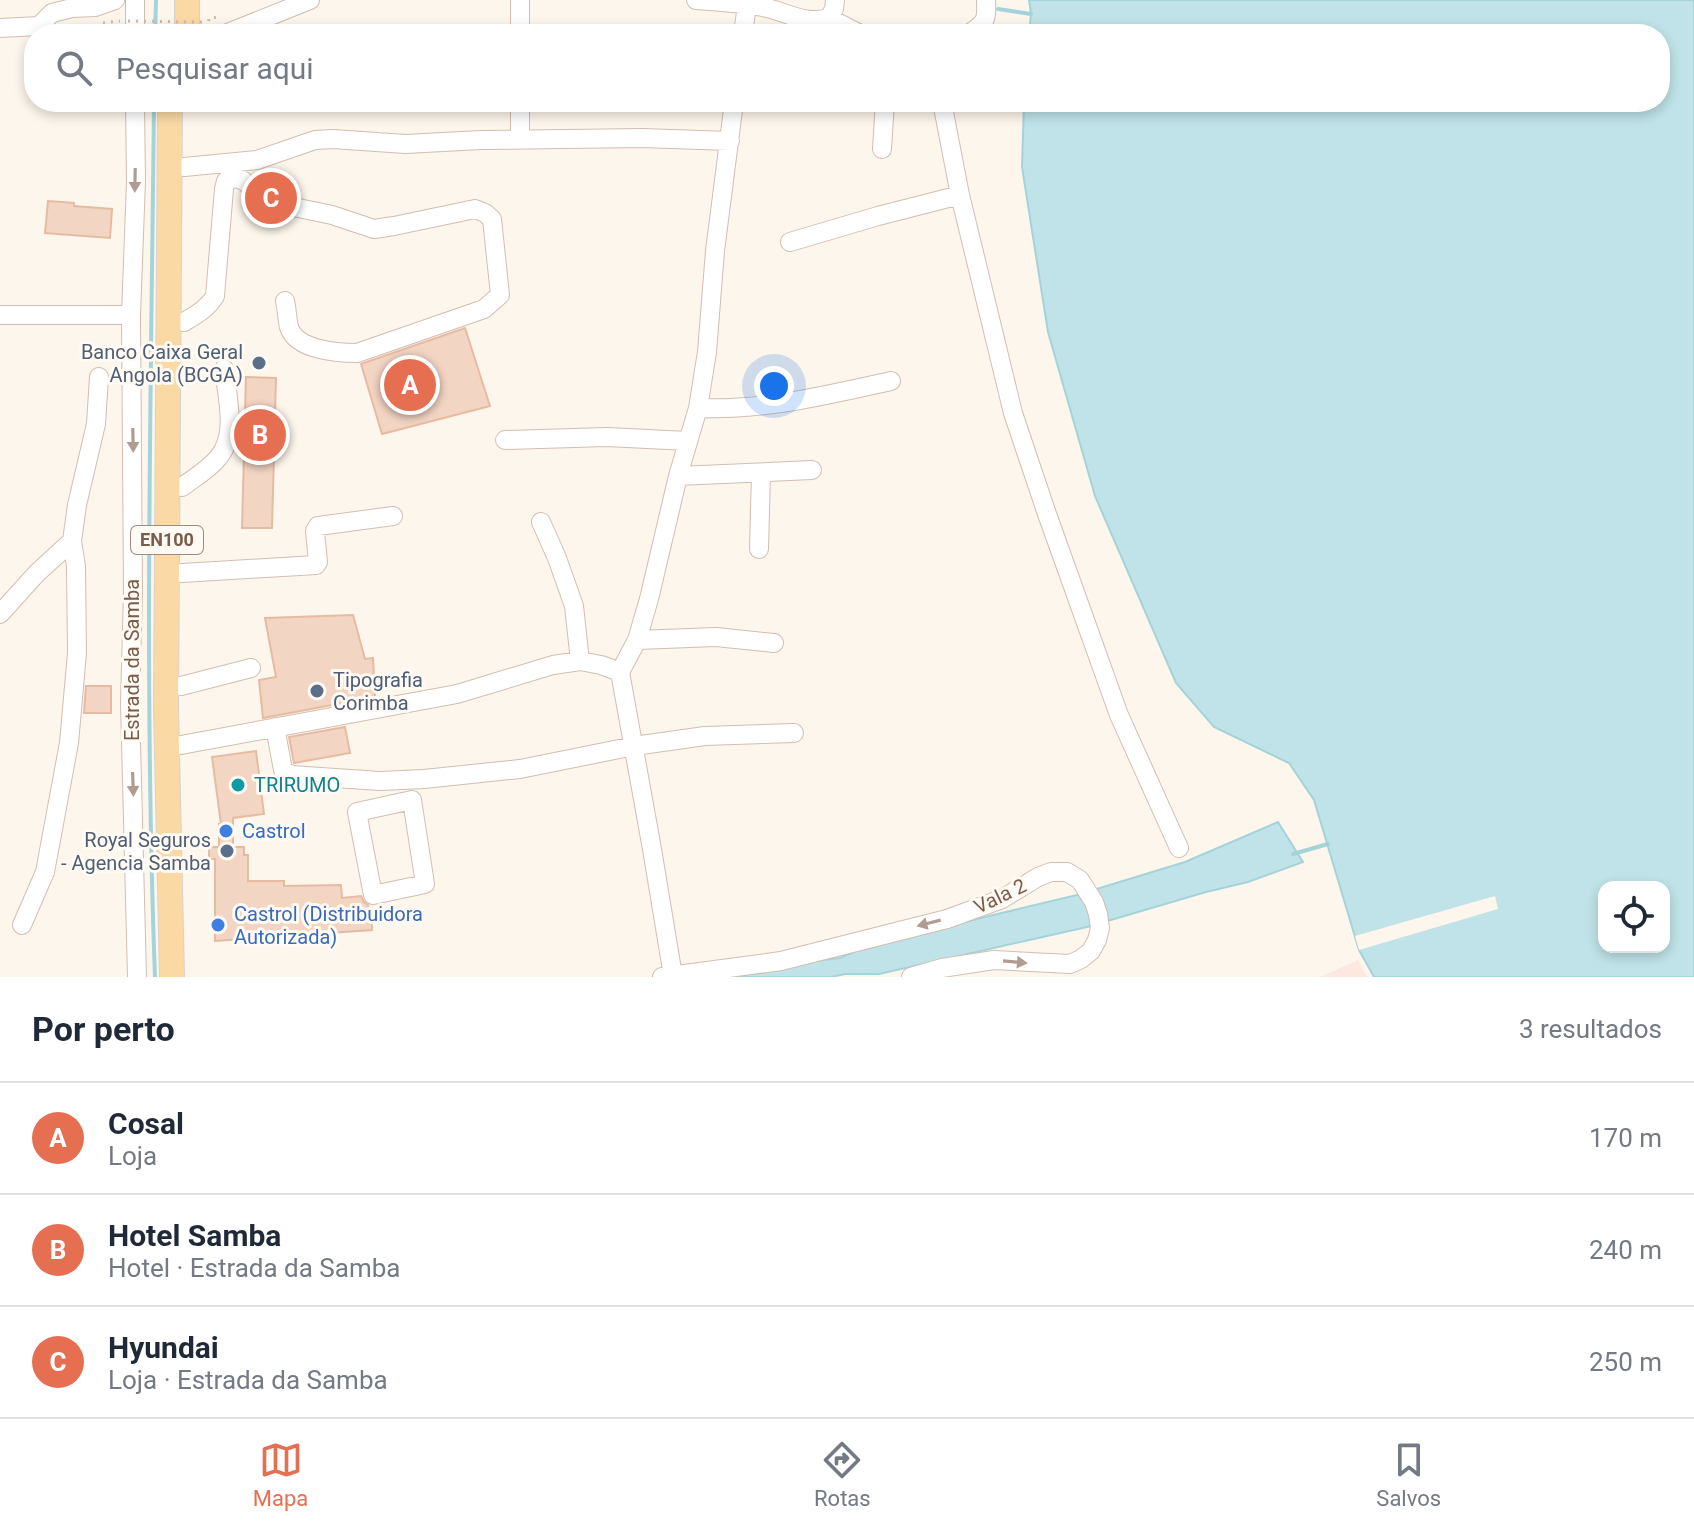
<!DOCTYPE html>
<html lang="pt">
<head>
<meta charset="utf-8">
<style>
  :root { --surface:#fff; --page:#f6f6f7; --text:#1f2937; --muted:#747a83; --line:#e0e1e3; --accent:#e76f51 }
  body { margin:0; font-family:Roboto,sans-serif; background:var(--page); color:var(--text) }
  .controls { position:absolute; right:24px; bottom:24px; display:grid; overflow:hidden; border-radius:16px; box-shadow:0 4px 12px #0003 }
  .controls button { width:72px; height:72px; display:grid; place-items:center; padding:0; border:0; border-bottom:2px solid var(--line); background:var(--surface); color:var(--text); font:40px sans-serif }
  .you { position:absolute; left:774px; top:386px; width:28px; height:28px; margin:-20px; border:6px solid #fff; border-radius:50%; background:#1a73e8; box-shadow:0 0 0 12px #1a73e833 }
  .badge { display:grid; place-items:center; width:52px; height:52px; border-radius:50%; background:var(--accent); color:#fff; font-size:26px; font-weight:700 }
  .pin { position:absolute; translate:-50% -50%; border:4px solid #fff; box-shadow:0 2px 8px #0006 }
  .list { margin:0; padding:0; list-style:none }
  h2 { display:flex; justify-content:space-between; align-items:center; height:104px; margin:0; padding:0 32px; font-size:34px }
  h2 small { font-size:26px; font-weight:400; color:var(--muted) }
  .list li { display:grid; grid-template-columns:52px 1fr auto; gap:24px; align-items:center; box-sizing:border-box; height:112px; padding:0 32px; border-top:2px solid var(--line) }
  .list b { display:block; font-size:30px; white-space:nowrap }
  .list p { margin:0; font-size:26px; white-space:nowrap; color:var(--muted) }
  .list em { font-size:26px; font-style:normal; color:var(--muted) }
  .icon { flex:none; width:44px; height:44px; fill:none; stroke:currentColor; stroke-width:2; stroke-linecap:round; stroke-linejoin:round }
  .map { position:relative; flex:none; width:1694px; height:977px; overflow:hidden }
  .search { position:absolute; background:var(--surface); box-shadow:0 4px 12px #0003; left:24px; right:24px; top:24px; height:88px; display:flex; align-items:center; gap:20px; box-sizing:border-box; padding:0 28px; border-radius:32px; color:var(--muted); font-size:30px }
  .sheet { height:440px; background:var(--surface) }
  nav { display:flex; justify-content:space-around; align-items:center; box-sizing:border-box; height:112px; border-top:2px solid var(--line); background:var(--surface); font-size:22px; color:var(--muted) }
  nav a { display:grid; justify-items:center; gap:4px }
  nav .on { color:var(--accent) }
  .map>svg:first-child { display:block }
</style>
</head>
<body>
<div class="map">
<svg width="1694" height="977" viewBox="0 0 1694 977">
  <rect width="100%" height="100%" fill="#fdf6ec"/>
  <path fill="#fde8e0" d="M1358 960 1367 977H1320Z"/>
  <path fill="#bfe3e8" stroke="#a5d3da" stroke-width="2" fill-rule="evenodd" d="M1029 0H1694V977H1374L1359 950 1314 800 1289 763 1214 727 1176 683 1095 496 1048 332 1022 167 1024 102H1660V34H1029L1031 14ZM1604 887H1664V947H1604Z
    M1278 822 1303 862 1248 882 1206 892 1087 927 879 974H845L831 977H686L840 958 872 944 1077 895 1185 862Z"/>
  <path fill="#fdf6ec" d="M1495 896 1498 909 1359 950 1355 936Z"/>
  <g fill="none" stroke-linecap="round" stroke-linejoin="round">
    <path stroke="#a5d3da" stroke-width="4" d="M998 9 1031 14
      M155 34 156 0
      M154 102C151 394 144 685 155 977
      M1293 854 1328 844"/>
  </g>
  <path fill="#f3d5c3" stroke="#e6bba3" stroke-width="2" d="M48 201 74 203V206L112 209 110 238 45 233Z
    M465 328 490 406 382 434 361 364Z
    M246 377 276 378 272 528H242Z
    M353 615 365 659 373 658 375 697 263 718 259 680 276 677 265 618Z
    M86 686H111V713H84Z
    M345 727 350 753 294 763 289 737Z
    M256 751 264 814 233 818V847H244V855H248V881H284V886L341 885 342 898 361 896 364 902 368 905V909H371L372 930 215 941V859H209V847H219V824H221L212 757Z"/>
  <g fill="none" stroke-linecap="round" stroke-linejoin="round">
    <g stroke="#d1beb0" stroke-width="20">
      <path id="minor" d="M135 0V34
        M520 0V34
        M696 0C720 2 744 3 767 8 789 13 805 25 829 18L834 9 835 0
        M829 18 860 34
        M0 28 39 26 52 13 72 8 95 7 115 0
        M225 34 310 0
        M743 34 747 5
        M969 34C986 22 987 21 986 0
        M135 102 136 181 131 315 133 592 130 703 137 977
        M520 102V139
        M942 102 960 195 1013 413 1047 514 1119 715 1179 848
        M882 149 885 102
        M184 167 257 160 315 140 333 139 405 144 481 140 642 138 730 141
        M790 242 878 216 960 195
        M0 315H131
        M184 322C196 315 208 308 215 296L224 189 226 181 229 178C248 177 249 188 260 200L332 215 374 229 394 226 475 209 485 213 492 219 500 295 484 309 357 353C337 353 296 350 289 327 287 319 287 309 285 301
        M698 408C763 411 827 395 891 381
        M505 440 607 437 688 441
        M678 476 812 470
        M182 487C194 478 208 470 218 458 238 435 227 397 224 369
        M541 522 557 558 574 606 580 661
        M759 549 761 473
        M182 573 316 565 318 562 315 531 318 526 393 516
        M0 614 37 573 72 541
        M637 640 716 637 774 643
        M181 686 251 668
        M275 727 283 770 291 775 380 781 424 779 520 769 634 746 705 736 794 733
        M181 745 457 694 553 665 580 661 601 665 620 672
        M412 800 425 884 373 895 357 812Z
        M22 925 45 872 69 743 77 653 76 566 72 541 77 505 96 424 99 377
        M673 976 652 849 620 672 637 640 649 599 678 476 698 408 707 352 715 251 734 102
        M662 977 781 961 947 919 1002 899 1038 877 1051 872H1067L1080 880 1094 902 1098 914 1100 928 1097 940 1091 951 1081 959 1070 964 994 960 942 968 911 977"/>
    </g>
    <g stroke="#dad1cd" stroke-width="26">
      <path id="major" d="M187 34V0
        M170 102 166 707 172 977"/>
    </g>
    <path stroke="#d9b8a5" stroke-width="3" stroke-dasharray="2 6" stroke-linecap="butt" d="M103 23 120 21
      M208 29 209 18 221 17"/>
    <use href="#minor" stroke="#fff" stroke-width="18"/>
    <use href="#major" stroke="#fbd9a5" stroke-width="24"/>
    <path stroke="#d9b8a5" stroke-width="3" stroke-dasharray="2 6" stroke-linecap="butt" d="M128 21 202 22"/>
  </g>
  <defs><path id="oneway-solid" d="M-6-.8H1V-3.2L6.5 0L1 3.2V.8H-6Z" transform="scale(2)"/></defs>
  <g fill="#af9d94">
    <use href="#oneway-solid" transform="translate(135 180) rotate(91)"/>
    <use href="#oneway-solid" transform="translate(133 440) rotate(89)"/>
    <use href="#oneway-solid" transform="translate(133 784) rotate(88)"/>
    <use href="#oneway-solid" transform="translate(929 923) rotate(166)"/>
    <use href="#oneway-solid" transform="translate(1015 962) rotate(5)"/>
  </g>
  <g fill="#5c6f8a" stroke="#fffaf3" stroke-width="3">
    <circle cx="259" cy="363" r="8"/>
    <circle cx="317" cy="691" r="8"/>
    <circle cx="227" cy="851" r="8"/>
  </g>
  <circle fill="#0f9aa8" stroke="#fffaf3" stroke-width="3" cx="238" cy="785" r="8"/>
  <g fill="#3f7fe0" stroke="#fffaf3" stroke-width="3">
    <circle cx="226" cy="831" r="8"/>
    <circle cx="218" cy="925" r="8"/>
  </g>
  <g text-anchor="middle" stroke-width="6" stroke-linejoin="round" paint-order="stroke">
    <rect fill="#fffaf3" stroke="#a28b7f" stroke-width="2" x="131" y="526" width="72" height="28" rx="6"/>
    <g font-size="18" font-weight="bold" fill="#7a5c4d">
      <text x="167" y="546">EN100</text>
    </g>
    <g font-size="20" fill="#4e5e75" stroke="#fffaf3" text-anchor="end">
      <text x="243" y="359">Banco Caixa Geral<tspan x="243" dy="23">Angola (BCGA)</tspan></text>
      <text x="333" y="687" text-anchor="start">Tipografia<tspan x="333" dy="23">Corimba</tspan></text>
      <text x="211" y="847">Royal Seguros<tspan x="211" dy="23">- Agencia Samba</tspan></text>
    </g>
    <g font-size="20" fill="#7a5c4d" stroke="#fffaf3">
      <text transform="translate(132 660) rotate(-90)" y="7">Estrada da Samba</text>
      <text transform="translate(1000 896) rotate(-26)" y="7">Vala 2</text>
    </g>
    <g font-size="20" fill="#0d838f" stroke="#fffaf3" text-anchor="start">
      <text x="254" y="792">TRIRUMO</text>
    </g>
    <g font-size="20" fill="#366cbe" stroke="#fffaf3" text-anchor="start">
      <text x="242" y="838">Castrol</text>
      <text x="234" y="921">Castrol (Distribuidora<tspan x="234" dy="23">Autorizada)</tspan></text>
    </g>
  </g>
</svg>
<div class="controls">
<button><svg class="icon" aria-label="locate" viewBox="0 0 24 24"><circle cx="12" cy="12" r="6"/><path d="M12 2v4M12 18v4M2 12h4M18 12h4"/></svg></button>
</div>
<div class="you"></div>
<div class="pin badge" style="left:410px;top:385px">A</div>
<div class="pin badge" style="left:260px;top:435px">B</div>
<div class="pin badge" style="left:271px;top:198px">C</div>
<div class="search"><svg class="icon" aria-label="search" viewBox="0 0 24 24"><circle cx="10" cy="10" r="6"/><path d="M15 15l6 6"/></svg>Pesquisar aqui</div>
</div>
<section class="sheet">
<h2>Por perto<small>3 resultados</small></h2>
<ul class="list">
<li><span class="badge">A</span><div><b>Cosal</b><p>Loja</p></div><em>170 m</em></li>
<li><span class="badge">B</span><div><b>Hotel Samba</b><p>Hotel · Estrada da Samba</p></div><em>240 m</em></li>
<li><span class="badge">C</span><div><b>Hyundai</b><p>Loja · Estrada da Samba</p></div><em>250 m</em></li>
</ul>
</section>
<nav>
<a class="on"><svg class="icon" aria-label="map" viewBox="0 0 24 24"><path d="M3 6l6-2 6 2 6-2v14l-6 2-6-2-6 2zM9 4v14M15 6v14"/></svg>Mapa</a>
<a><svg class="icon" aria-label="directions" viewBox="0 0 24 24"><path d="M12 3l9 9-9 9-9-9zM9 14v-3h6M13 9l2 2-2 2"/></svg>Rotas</a>
<a><svg class="icon" aria-label="saved" viewBox="0 0 24 24"><path d="M7 4h10v16l-5-4-5 4z"/></svg>Salvos</a>
</nav>
</body>
</html>
